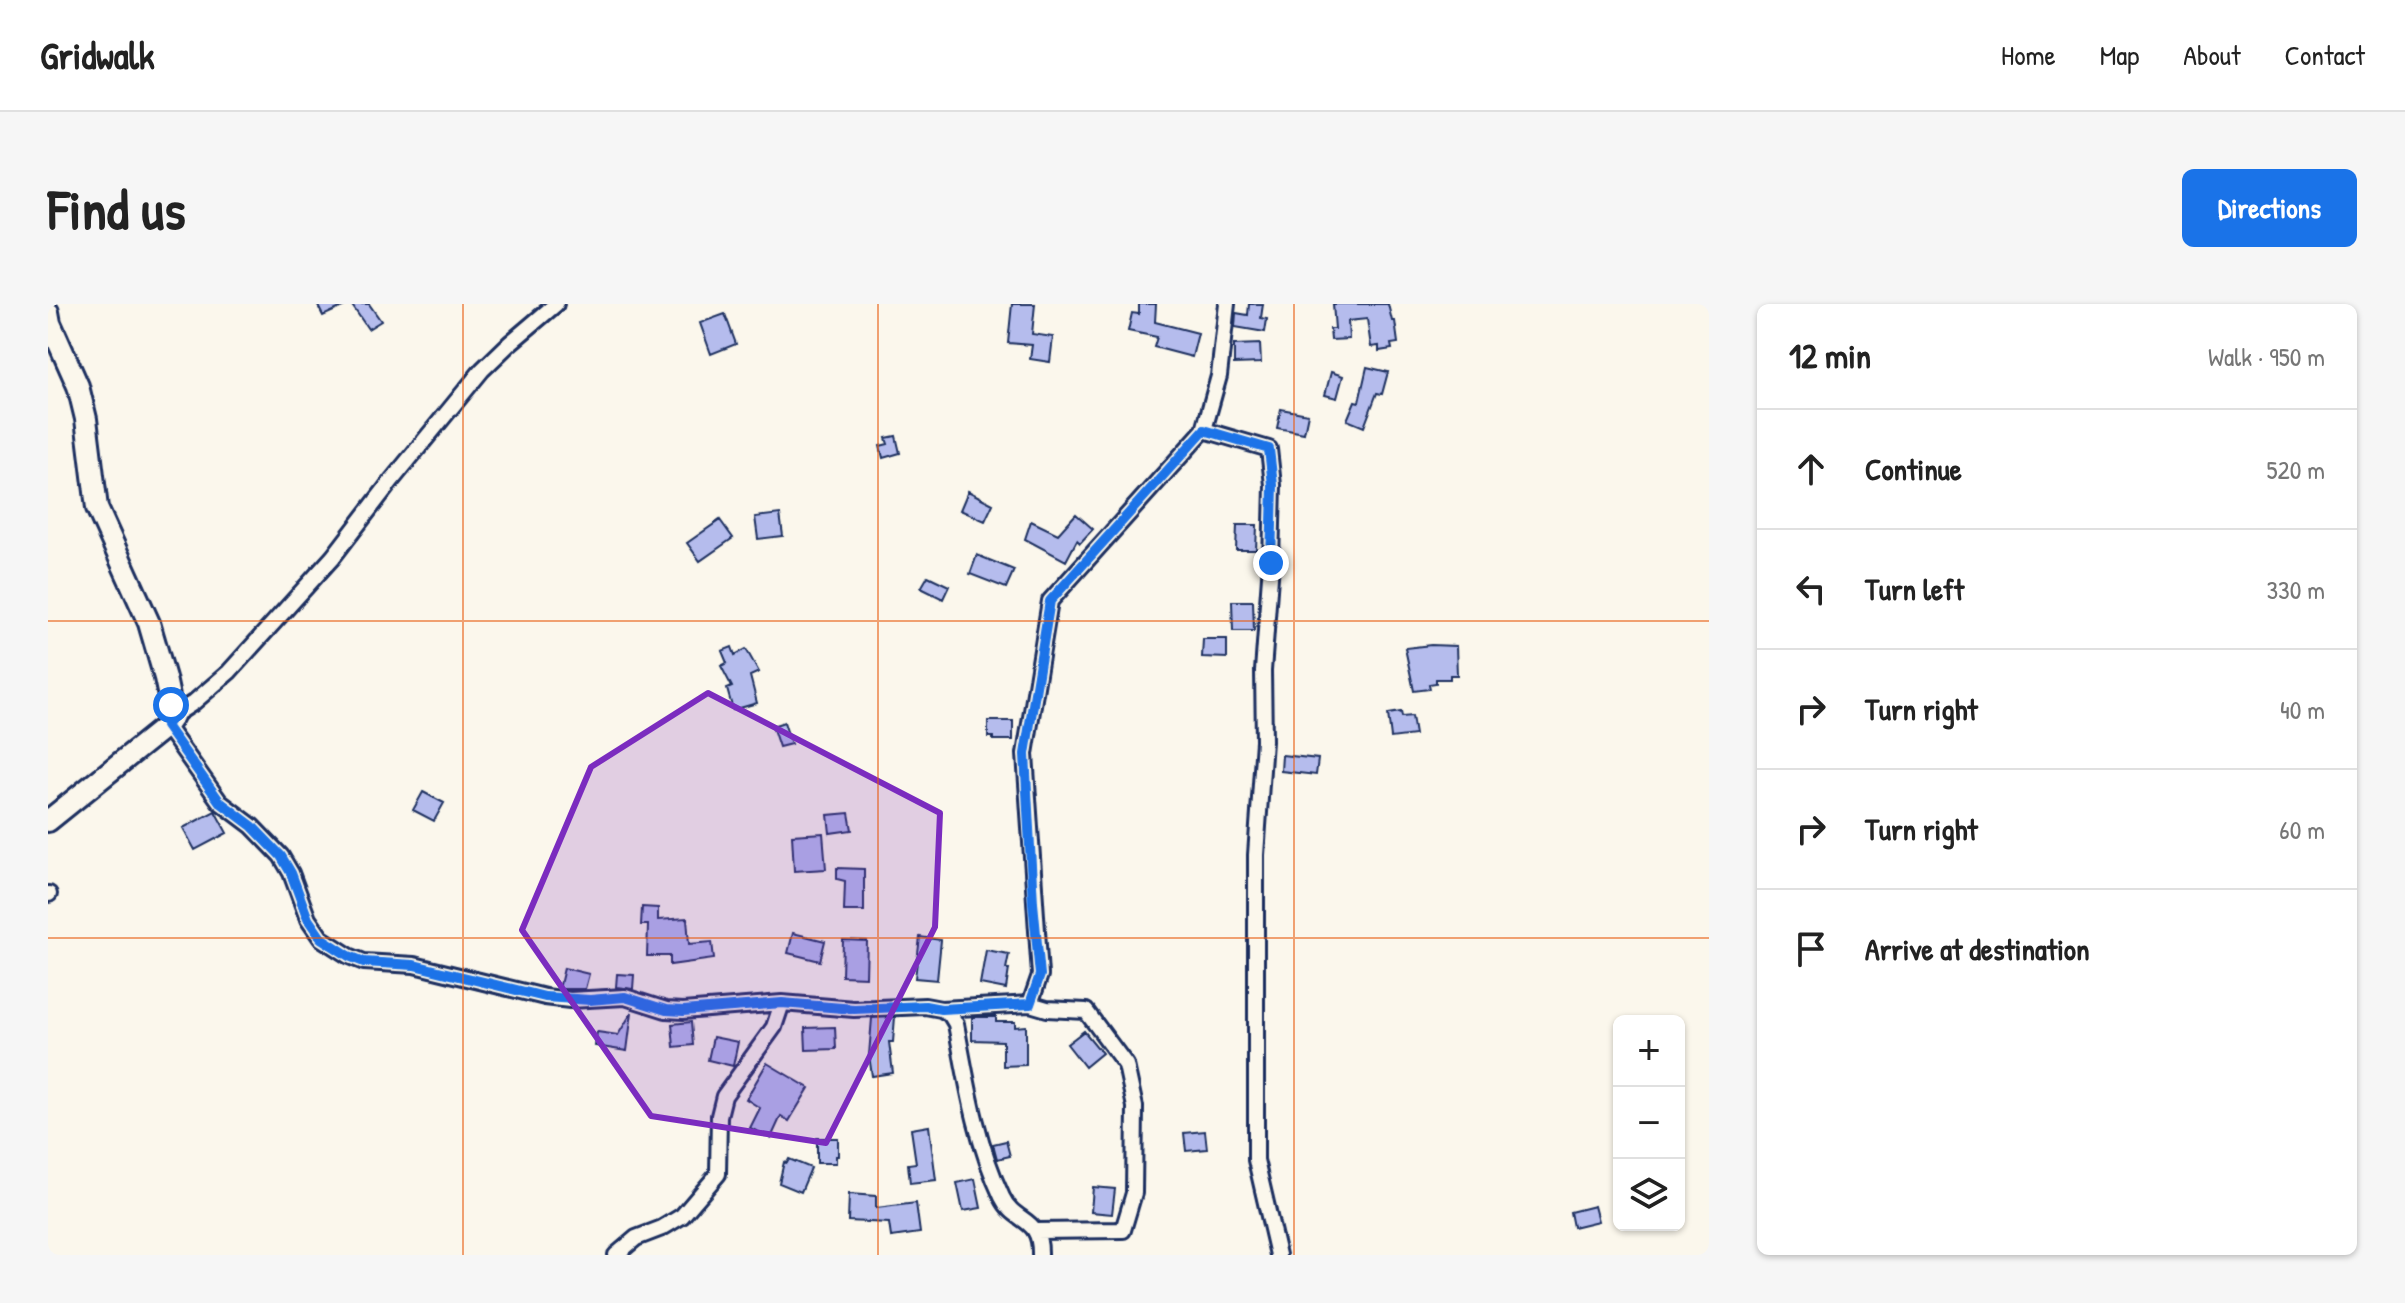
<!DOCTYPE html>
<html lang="en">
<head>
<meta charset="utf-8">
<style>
  :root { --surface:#fff; --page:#f6f6f6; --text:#222; --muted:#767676; --line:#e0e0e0; --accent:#1a73e8 }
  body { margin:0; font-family:"Patrick Hand",sans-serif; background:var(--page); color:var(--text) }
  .controls { position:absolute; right:24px; bottom:24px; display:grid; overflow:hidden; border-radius:12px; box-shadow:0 2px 6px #0004 }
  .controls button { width:72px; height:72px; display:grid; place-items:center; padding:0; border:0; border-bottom:2px solid var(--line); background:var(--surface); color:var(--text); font:40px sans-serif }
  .stop { position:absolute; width:24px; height:24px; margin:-18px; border:6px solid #1a73e8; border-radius:50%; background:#fff }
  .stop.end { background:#1a73e8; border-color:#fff; box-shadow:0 2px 8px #0008 }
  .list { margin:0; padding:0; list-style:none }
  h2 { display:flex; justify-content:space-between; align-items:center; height:104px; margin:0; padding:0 32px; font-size:34px }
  h2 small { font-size:26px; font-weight:400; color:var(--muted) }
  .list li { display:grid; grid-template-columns:52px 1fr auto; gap:24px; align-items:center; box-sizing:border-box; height:120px; padding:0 32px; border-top:2px solid var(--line) }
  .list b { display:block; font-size:30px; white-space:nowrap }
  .list em { font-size:26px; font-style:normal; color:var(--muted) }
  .icon { flex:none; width:44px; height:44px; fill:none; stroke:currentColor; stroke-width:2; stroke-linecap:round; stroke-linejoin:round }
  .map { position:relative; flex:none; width:1661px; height:951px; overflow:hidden; border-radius:12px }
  header { display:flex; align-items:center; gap:48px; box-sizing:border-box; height:112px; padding:0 40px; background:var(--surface); border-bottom:2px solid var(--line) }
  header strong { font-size:38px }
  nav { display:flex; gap:44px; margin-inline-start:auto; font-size:28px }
  .intro { display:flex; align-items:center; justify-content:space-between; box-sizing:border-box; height:192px; padding:0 48px }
  h1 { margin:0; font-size:56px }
  .button { padding:20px 36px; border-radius:12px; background:var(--accent); color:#fff; font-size:28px; font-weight:700 }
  main { display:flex; gap:48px; padding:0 48px }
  aside { flex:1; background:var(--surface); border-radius:12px; box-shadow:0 2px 6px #0004 }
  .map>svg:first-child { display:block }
</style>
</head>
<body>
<header>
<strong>Gridwalk</strong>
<nav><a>Home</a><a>Map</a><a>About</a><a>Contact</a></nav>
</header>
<div class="intro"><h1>Find us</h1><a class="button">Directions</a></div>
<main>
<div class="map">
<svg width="1661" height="951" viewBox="0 0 1661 951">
  <rect width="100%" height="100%" fill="#fbf7ec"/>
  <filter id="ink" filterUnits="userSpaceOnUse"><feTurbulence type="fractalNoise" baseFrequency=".0125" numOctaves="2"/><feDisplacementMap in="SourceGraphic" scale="16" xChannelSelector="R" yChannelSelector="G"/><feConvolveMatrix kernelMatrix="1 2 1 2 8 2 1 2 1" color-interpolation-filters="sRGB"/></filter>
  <g filter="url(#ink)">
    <path fill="#b5bced" stroke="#1b2f5e" stroke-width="2" d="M269 0H301L275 12Z
      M303 0H321L333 17 320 25Z
      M964 0H987L984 30 1005 33 1002 58 982 55 984 41 960 39Z
      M1091 0H1108L1107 18 1150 29 1144 53 1106 43 1109 33 1080 27 1084 9 1091 10Z
      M1201 0H1215L1213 14 1219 15 1217 28 1187 23 1188 9 1200 11Z
      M1285 0H1340L1344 17H1347L1350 39 1343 40 1344 45 1331 47V42L1323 43 1319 15 1300 17 1301 35 1283 36 1282 25H1287Z
      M677 10 688 40 663 50 652 19Z
      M1212 40 1213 59 1186 60V41Z
      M1319 63 1340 68 1334 90 1329 89 1316 123 1299 116 1307 97 1311 98Z
      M1283 68 1295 72 1289 94 1277 91Z
      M1233 105 1260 110 1256 129 1229 124Z
      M848 132 852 149 835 154 832 142 840 140 838 134Z
      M920 187 945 200 937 217 912 206Z
      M732 210 735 232 710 235 707 213Z
      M1028 210 1045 225 1032 239 1029 236 1018 257 977 235 983 217 1010 230Z
      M672 216 685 234 652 257 639 239Z
      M1189 221H1209L1208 246H1188Z
      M929 251 966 266 958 284 922 270Z
      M880 272 901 282 895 295 873 284Z
      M1184 297H1205L1206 327H1185Z
      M1155 335H1179V354L1154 353Z
      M1383 341 1408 342 1409 371H1402V375H1388V379L1381 380 1382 385 1366 387 1357 344Z
      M684 343 687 351 698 345 711 368 702 372 709 399 685 406 679 385 684 383 673 362 679 359 674 347Z
      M1353 408 1354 413 1364 412 1367 431 1343 434 1340 410Z
      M940 417H965V436H945V433H940Z
      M736 418 743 440 731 443 724 422Z
      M1234 451 1270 455 1268 471 1233 467Z
      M375 488 396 499 386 517 365 506Z
      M167 507 179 529 147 546 135 524Z
      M801 509 804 526 782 529 780 511Z
      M775 529 778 565 746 567 744 531Z
      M789 564 816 565V607H796L797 577 789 575Z
      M594 603 610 604V616L639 614 641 640 664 638 666 655 622 661V652H599L600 621H593Z
      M745 629 777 637 772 657 740 649Z
      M872 633 893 636 889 676 867 674Z
      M795 636 819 637 818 673 794 672Z
      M938 646 961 650 958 665H961L958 685 932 680Z
      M516 664 541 670 537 685H511Z
      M569 670 586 671 585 685 568 683Z
      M584 708 579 747 547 742 549 728 570 731Z
      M847 713 845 738H841L845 769 824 772 821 751 824 714Z
      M924 713H948V718H967V723L978 722V761L955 762V737L924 736Z
      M643 718 645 741 626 743 624 720Z
      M787 723 788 745 758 746 757 724Z
      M1036 727 1054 749 1037 763 1019 740Z
      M665 733 690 738 685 762 660 756Z
      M719 759 761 784 741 817 733 812 723 834 702 824 712 804 698 795Z
      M881 822 888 876 862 879 860 860 868 859 863 825Z
      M1157 827 1159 845 1138 847 1136 829Z
      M769 834H790V852H788V859H769Z
      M958 837 962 852 949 855 945 840Z
      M741 855 763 864 753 888 731 879 736 858 739 859Z
      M927 875 933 904 915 907 909 879Z
      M1045 883 1067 885 1064 910 1043 908Z
      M801 890 828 892V904L868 899 872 929 843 933 841 919 800 917Z
      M1546 902 1550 917 1525 923 1522 908Z"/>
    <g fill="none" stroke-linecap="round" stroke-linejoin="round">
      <g stroke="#1b2f5e" stroke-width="20">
        <path id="street" d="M1156 126 1221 145 1225 181 1223 259 1215 367 1216 437 1208 551V856L1230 951
          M125 412 145 399 181 368 285 253 344 176 434 66 462 39 508 0
          M118 422 172 498 204 522 233 552 243 569 260 615 273 634 301 652 316 658 366 661 497 693 522 696 577 693 618 706 635 707 734 699 806 705 877 702 893 705 902 710 908 720C919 779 928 838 954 893 967 921 993 911 992 951
          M0 590H1
          M982 700 999 705 1038 707 1078 761 1087 803 1086 889 1075 926 988 927
          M893 705 982 700 992 671 977 450 1002 297 1156 126 1171 72 1179 0
          M568 951 588 934 614 924 634 912 670 870 671 812 676 792 726 723 734 699"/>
      </g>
      <g stroke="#1b2f5e" stroke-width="26">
        <path id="secondary" d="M0 8 2 19 30 82 38 115 49 204 101 319 117 374 125 412 118 422 0 517"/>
      </g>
      <use href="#street" stroke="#fbf7ec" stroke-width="14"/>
      <use href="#secondary" stroke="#fbf7ec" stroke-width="20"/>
    </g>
  </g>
  <g fill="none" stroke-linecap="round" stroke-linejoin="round" filter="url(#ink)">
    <path stroke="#1a73e8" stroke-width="10" d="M123 401 125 412 118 422 172 498 204 522 233 552 243 569 260 615 273 634 301 652 316 658 366 661 497 693 542 696 577 693 618 706 635 707 734 699 806 705 877 702 893 705 982 700 992 671 985 599 977 450 1002 297 1156 126 1221 145 1225 181 1223 259"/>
  </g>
  <path fill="#7b2cbf" fill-opacity="0.2" stroke="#7b2cbf" stroke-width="6" stroke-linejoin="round" d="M660 389 892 509 887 623 778 839 603 812 474 626 543 463Z"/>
  <path fill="none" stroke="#e8590c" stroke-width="2" stroke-opacity="0.55" d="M415 0V951M830 0V951M1246 0V951M0 317H1661M0 634H1661"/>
</svg>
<div class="controls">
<button>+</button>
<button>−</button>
<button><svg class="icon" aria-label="layers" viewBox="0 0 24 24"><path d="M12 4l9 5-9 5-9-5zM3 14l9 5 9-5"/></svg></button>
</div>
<div class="stop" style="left:123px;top:401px"></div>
<div class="stop end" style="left:1223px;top:259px"></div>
</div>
<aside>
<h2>12 min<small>Walk · 950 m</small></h2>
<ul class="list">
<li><svg class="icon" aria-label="ahead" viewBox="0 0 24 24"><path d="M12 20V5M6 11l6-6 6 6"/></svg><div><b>Continue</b></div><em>520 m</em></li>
<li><svg class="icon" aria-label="left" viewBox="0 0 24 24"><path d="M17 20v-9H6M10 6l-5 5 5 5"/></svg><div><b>Turn left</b></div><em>330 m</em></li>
<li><svg class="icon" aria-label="right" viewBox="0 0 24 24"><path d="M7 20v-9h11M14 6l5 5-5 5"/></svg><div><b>Turn right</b></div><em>40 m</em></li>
<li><svg class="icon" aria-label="right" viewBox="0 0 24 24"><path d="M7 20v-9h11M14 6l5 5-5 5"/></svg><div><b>Turn right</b></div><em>60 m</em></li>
<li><svg class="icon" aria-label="arrive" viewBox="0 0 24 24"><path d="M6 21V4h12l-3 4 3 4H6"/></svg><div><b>Arrive at destination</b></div></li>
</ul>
</aside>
</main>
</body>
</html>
